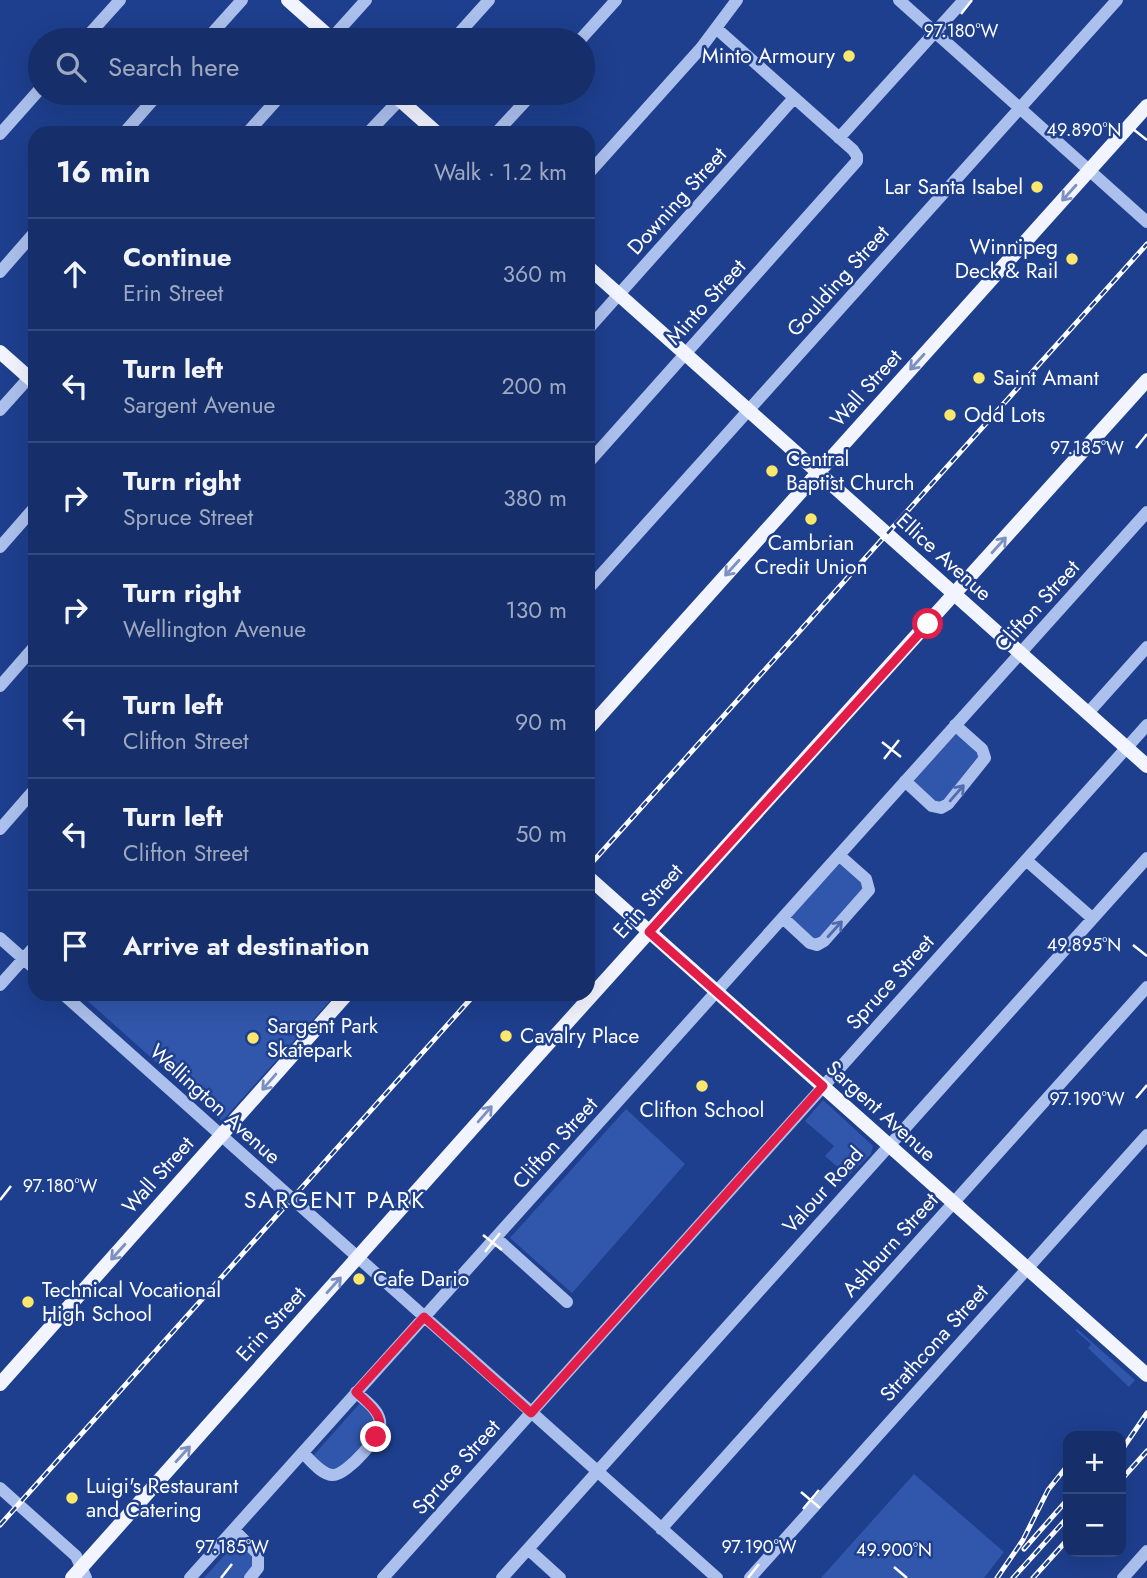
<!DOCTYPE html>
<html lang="en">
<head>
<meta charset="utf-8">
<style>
  :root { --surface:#162f6a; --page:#233b72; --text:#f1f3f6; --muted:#9ea9c1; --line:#354a7e }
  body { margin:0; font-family:Jost,sans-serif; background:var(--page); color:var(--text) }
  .controls { position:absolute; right:21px; bottom:21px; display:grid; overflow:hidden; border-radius:14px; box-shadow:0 7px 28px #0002 }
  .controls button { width:63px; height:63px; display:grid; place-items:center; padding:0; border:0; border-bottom:2px solid var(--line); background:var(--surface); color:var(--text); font:35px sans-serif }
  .stop { position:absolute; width:21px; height:21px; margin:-16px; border:5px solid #e11d48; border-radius:50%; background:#fff }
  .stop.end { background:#e11d48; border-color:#fff; box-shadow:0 2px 7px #0008 }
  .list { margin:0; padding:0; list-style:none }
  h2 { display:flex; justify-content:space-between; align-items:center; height:91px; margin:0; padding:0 28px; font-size:30px }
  h2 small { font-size:23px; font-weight:400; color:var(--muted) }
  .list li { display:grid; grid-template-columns:46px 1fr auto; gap:21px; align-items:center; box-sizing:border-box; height:112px; padding:0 28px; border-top:2px solid var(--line) }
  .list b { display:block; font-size:26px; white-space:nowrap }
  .list p { margin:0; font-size:23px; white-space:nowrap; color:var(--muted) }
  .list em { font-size:23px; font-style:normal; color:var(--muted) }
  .icon { flex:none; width:38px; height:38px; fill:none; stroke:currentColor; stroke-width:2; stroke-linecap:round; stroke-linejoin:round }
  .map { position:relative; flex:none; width:1147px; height:1578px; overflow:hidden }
  .search { position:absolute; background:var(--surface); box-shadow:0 7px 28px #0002; left:28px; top:28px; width:567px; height:77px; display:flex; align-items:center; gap:18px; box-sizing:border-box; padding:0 24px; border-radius:38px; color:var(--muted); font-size:26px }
  .panel { position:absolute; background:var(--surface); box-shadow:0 7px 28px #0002; left:28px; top:126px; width:567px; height:875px; border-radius:21px }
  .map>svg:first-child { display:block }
</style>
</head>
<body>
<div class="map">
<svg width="1147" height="1578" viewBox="0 0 1147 1578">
  <rect width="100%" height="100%" fill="#1e3f8e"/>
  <path fill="#3157ac" d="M955 733 960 735 982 756 945 801 935 803 913 781Z
    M841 862 864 882V888L823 937 812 940 792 919V912Z
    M80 994H336L222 1121Z
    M823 1100 873 1146 871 1154 848 1176 825 1156 834 1146 805 1121Z
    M626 1109 685 1164 572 1293 510 1238Z
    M1077 1329 1135 1380 1129 1387 1088 1348 1091 1344 1076 1331Z
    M361 1402 371 1411 377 1428 345 1467 329 1470 312 1457Z
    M914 1474 1004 1552 984 1578H821Z
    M239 1539 249 1547 254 1563 245 1578H204Z"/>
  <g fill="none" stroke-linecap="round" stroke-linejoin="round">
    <path stroke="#acc0ed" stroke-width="12" d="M899 0 1147 222
      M84 40 120 0
      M206 40 242 0
      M330 40 366 0
      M453 40 489 0
      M580 40 616 0
      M124 133 159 93
      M247 133 283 93
      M368 133 406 93
      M496 133 533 93
      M0 134 40 89
      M839 138 964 0
      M588 174 701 48 737 0
      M0 272 35 232
      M588 329 794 98
      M0 410 35 371
      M588 463 857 161V156L853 150 717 29
      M0 547 35 507
      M588 589 1117 0
      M0 686 35 646
      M1088 713 1147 647
      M905 781 932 806 941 808 948 804 985 758 982 749 955 725
      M0 829 35 789
      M1026 860 1092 918
      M783 918 810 943 817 945 824 941 869 890 866 879 840 856
      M0 938 35 969
      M0 985 35 946
      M63 994 717 1578
      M496 1238 567 1302
      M303 1453C311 1461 322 1475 333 1475 347 1475 383 1435 380 1421 378 1409 365 1401 356 1392
      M0 1488 76 1556 86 1578
      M661 1529 1147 987
      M234 1530 258 1554V1568L250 1578
      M528 1549 560 1578
      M190 1578 1147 512
      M383 1578 1147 725
      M502 1578 1147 858
      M750 1578 1147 1135
      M1123 1578 1147 1551"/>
    <path stroke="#f2f5ff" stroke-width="14" d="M288 0 333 40
      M392 93 437 133
      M588 267 1147 766
      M0 352 35 383
      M588 729 1147 106
      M588 877 1147 1375
      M0 1384 347 994
      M72 1578 528 1066 1147 380"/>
    <g stroke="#fff" stroke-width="5">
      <path id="rail" d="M588 867 1147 244
        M1121 1451 1147 1413
        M1121 1480 1147 1451
        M0 1525 475 994
        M1024 1549 1068 1499
        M997 1578 1023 1540 1048 1490 1068 1465
        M1013 1578 1068 1517
        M1033 1578 1068 1539"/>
    </g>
    <use href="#rail" stroke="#1e3f8e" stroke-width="2.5" stroke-dasharray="8" stroke-linecap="butt"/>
  </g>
  <defs><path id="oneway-shaft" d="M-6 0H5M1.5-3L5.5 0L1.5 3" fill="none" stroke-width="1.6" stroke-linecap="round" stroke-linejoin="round" transform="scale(1.75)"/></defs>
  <g stroke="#7d91c1">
    <use href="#oneway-shaft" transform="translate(1069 193) rotate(132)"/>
    <use href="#oneway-shaft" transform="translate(917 362) rotate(132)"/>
    <use href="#oneway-shaft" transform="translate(999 545) rotate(-48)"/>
    <use href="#oneway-shaft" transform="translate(732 568) rotate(132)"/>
    <use href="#oneway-shaft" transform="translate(269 1082) rotate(131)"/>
    <use href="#oneway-shaft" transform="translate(485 1114) rotate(-49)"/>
    <use href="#oneway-shaft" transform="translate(118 1252) rotate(132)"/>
    <use href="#oneway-shaft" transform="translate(334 1285) rotate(-48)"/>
    <use href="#oneway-shaft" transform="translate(183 1454) rotate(-48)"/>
  </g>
  <g stroke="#506caf">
    <use href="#oneway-shaft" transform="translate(957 793) rotate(-49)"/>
    <use href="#oneway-shaft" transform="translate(835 929) rotate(-48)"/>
  </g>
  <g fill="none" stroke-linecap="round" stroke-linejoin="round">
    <path stroke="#e11d48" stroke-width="9" d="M376 1437C388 1417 370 1406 356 1392L424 1317 531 1413 823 1086 649 932 928 624"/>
  </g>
  <path fill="none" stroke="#fff" stroke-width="2.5" d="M961 14 972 0M1133 129 1147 140M1136 448 1147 434M882 742 901 757M884 759 899 740M1133 945 1147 956M1136 1098 1147 1085M0 1200 11 1186M483 1235 502 1250M485 1252 500 1233M801 1492 820 1508M803 1509 819 1490M894 1567 907 1578M221 1578 232 1564M748 1578 759 1564"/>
  <g fill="#fbe76c" stroke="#1e3f8e" stroke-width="2.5">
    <circle cx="849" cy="56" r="7"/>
    <circle cx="1037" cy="187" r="7"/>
    <circle cx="1072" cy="259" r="7"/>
    <circle cx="979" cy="378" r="7"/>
    <circle cx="950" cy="415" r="7"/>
    <circle cx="772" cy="471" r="7"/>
    <circle cx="811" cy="519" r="7"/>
    <circle cx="506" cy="1036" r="7"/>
    <circle cx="253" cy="1038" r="7"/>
    <circle cx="702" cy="1086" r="7"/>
    <circle cx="359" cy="1279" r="7"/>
    <circle cx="28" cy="1302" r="7"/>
    <circle cx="72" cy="1498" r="7"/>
  </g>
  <g text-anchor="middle" stroke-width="5" stroke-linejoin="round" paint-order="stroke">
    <g font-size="21" fill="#fff" stroke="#1e3f8e" text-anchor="start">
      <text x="835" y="63" text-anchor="end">Minto Armoury</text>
      <text x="1023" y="194" text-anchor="end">Lar Santa Isabel</text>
      <text x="1058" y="254" text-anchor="end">Winnipeg<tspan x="1058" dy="24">Deck &amp; Rail</tspan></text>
      <text x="993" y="385">Saint Amant</text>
      <text x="964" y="422">Odd Lots</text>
      <text x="786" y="466">Central<tspan x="786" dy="24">Baptist Church</tspan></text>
      <text x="811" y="550" text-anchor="middle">Cambrian<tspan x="811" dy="24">Credit Union</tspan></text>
      <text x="267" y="1033">Sargent Park<tspan x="267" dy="24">Skatepark</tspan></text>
      <text x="520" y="1043">Cavalry Place</text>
      <text x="702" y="1117" text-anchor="middle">Clifton School</text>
      <text x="373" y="1286">Cafe Dario</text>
      <text x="42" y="1297">Technical Vocational<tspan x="42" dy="24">High School</tspan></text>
      <text x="86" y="1493">Luigi's Restaurant<tspan x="86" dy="24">and Catering</tspan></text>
    </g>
    <g font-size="21" fill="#fff" stroke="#1e3f8e">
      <text transform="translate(677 201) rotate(-48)" y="7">Downing Street</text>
      <text transform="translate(838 281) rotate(-48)" y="7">Goulding Street</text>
      <text transform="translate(706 302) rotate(-48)" y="7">Minto Street</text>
      <text transform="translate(866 388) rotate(-48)" y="7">Wall Street</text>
      <text transform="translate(944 557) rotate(42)" y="7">Ellice Avenue</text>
      <text transform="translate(1037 606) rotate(-48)" y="7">Clifton Street</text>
      <text transform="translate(648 901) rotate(-48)" y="7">Erin Street</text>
      <text transform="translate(890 982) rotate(-48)" y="7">Spruce Street</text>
      <text transform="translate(215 1104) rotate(42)" y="7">Wellington Avenue</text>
      <text transform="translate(881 1111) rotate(42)" y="7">Sargent Avenue</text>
      <text transform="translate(555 1143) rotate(-48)" y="7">Clifton Street</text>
      <text transform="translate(158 1175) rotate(-48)" y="7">Wall Street</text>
      <text transform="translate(823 1190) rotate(-48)" y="7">Valour Road</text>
      <text transform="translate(890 1245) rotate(-48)" y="7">Ashburn Street</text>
      <text transform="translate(271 1324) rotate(-48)" y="7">Erin Street</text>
      <text transform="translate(934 1343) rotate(-48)" y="7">Strathcona Street</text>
      <text transform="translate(456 1467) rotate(-48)" y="7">Spruce Street</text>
    </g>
    <g font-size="23" letter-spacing="2" fill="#fff" stroke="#1e3f8e">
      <text x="335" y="1208">SARGENT PARK</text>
    </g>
  </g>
  <g font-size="18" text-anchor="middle" fill="#fff" stroke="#1e3f8e" stroke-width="5" stroke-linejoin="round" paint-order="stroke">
    <text x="961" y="37">97.180°W</text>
    <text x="1084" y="136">49.890°N</text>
    <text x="1087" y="454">97.185°W</text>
    <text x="1084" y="951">49.895°N</text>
    <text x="1087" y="1105">97.190°W</text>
    <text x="60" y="1192">97.180°W</text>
    <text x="232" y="1553">97.185°W</text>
    <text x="759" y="1553">97.190°W</text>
    <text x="894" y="1556">49.900°N</text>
  </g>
</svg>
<div class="controls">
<button>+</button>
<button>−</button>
</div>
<div class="stop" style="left:928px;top:624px"></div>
<div class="stop end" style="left:376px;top:1437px"></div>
<div class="search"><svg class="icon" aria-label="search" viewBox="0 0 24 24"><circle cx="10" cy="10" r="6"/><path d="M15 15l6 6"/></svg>Search here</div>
<section class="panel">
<h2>16 min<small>Walk · 1.2 km</small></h2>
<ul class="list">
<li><svg class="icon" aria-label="ahead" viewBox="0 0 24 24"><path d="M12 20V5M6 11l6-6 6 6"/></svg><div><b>Continue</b><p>Erin Street</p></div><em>360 m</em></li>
<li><svg class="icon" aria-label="left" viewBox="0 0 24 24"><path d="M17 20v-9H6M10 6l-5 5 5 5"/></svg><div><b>Turn left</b><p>Sargent Avenue</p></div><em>200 m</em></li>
<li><svg class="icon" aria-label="right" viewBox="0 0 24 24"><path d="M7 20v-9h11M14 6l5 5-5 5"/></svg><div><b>Turn right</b><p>Spruce Street</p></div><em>380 m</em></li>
<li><svg class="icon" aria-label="right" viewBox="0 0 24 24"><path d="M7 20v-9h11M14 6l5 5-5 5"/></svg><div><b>Turn right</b><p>Wellington Avenue</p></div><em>130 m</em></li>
<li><svg class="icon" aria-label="left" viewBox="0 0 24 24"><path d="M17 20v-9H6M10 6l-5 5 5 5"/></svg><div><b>Turn left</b><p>Clifton Street</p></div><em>90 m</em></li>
<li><svg class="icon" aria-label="left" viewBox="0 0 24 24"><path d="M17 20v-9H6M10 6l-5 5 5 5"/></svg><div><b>Turn left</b><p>Clifton Street</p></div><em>50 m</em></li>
<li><svg class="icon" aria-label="arrive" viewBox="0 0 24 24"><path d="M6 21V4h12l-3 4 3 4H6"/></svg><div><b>Arrive at destination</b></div></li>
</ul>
</section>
</div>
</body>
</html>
